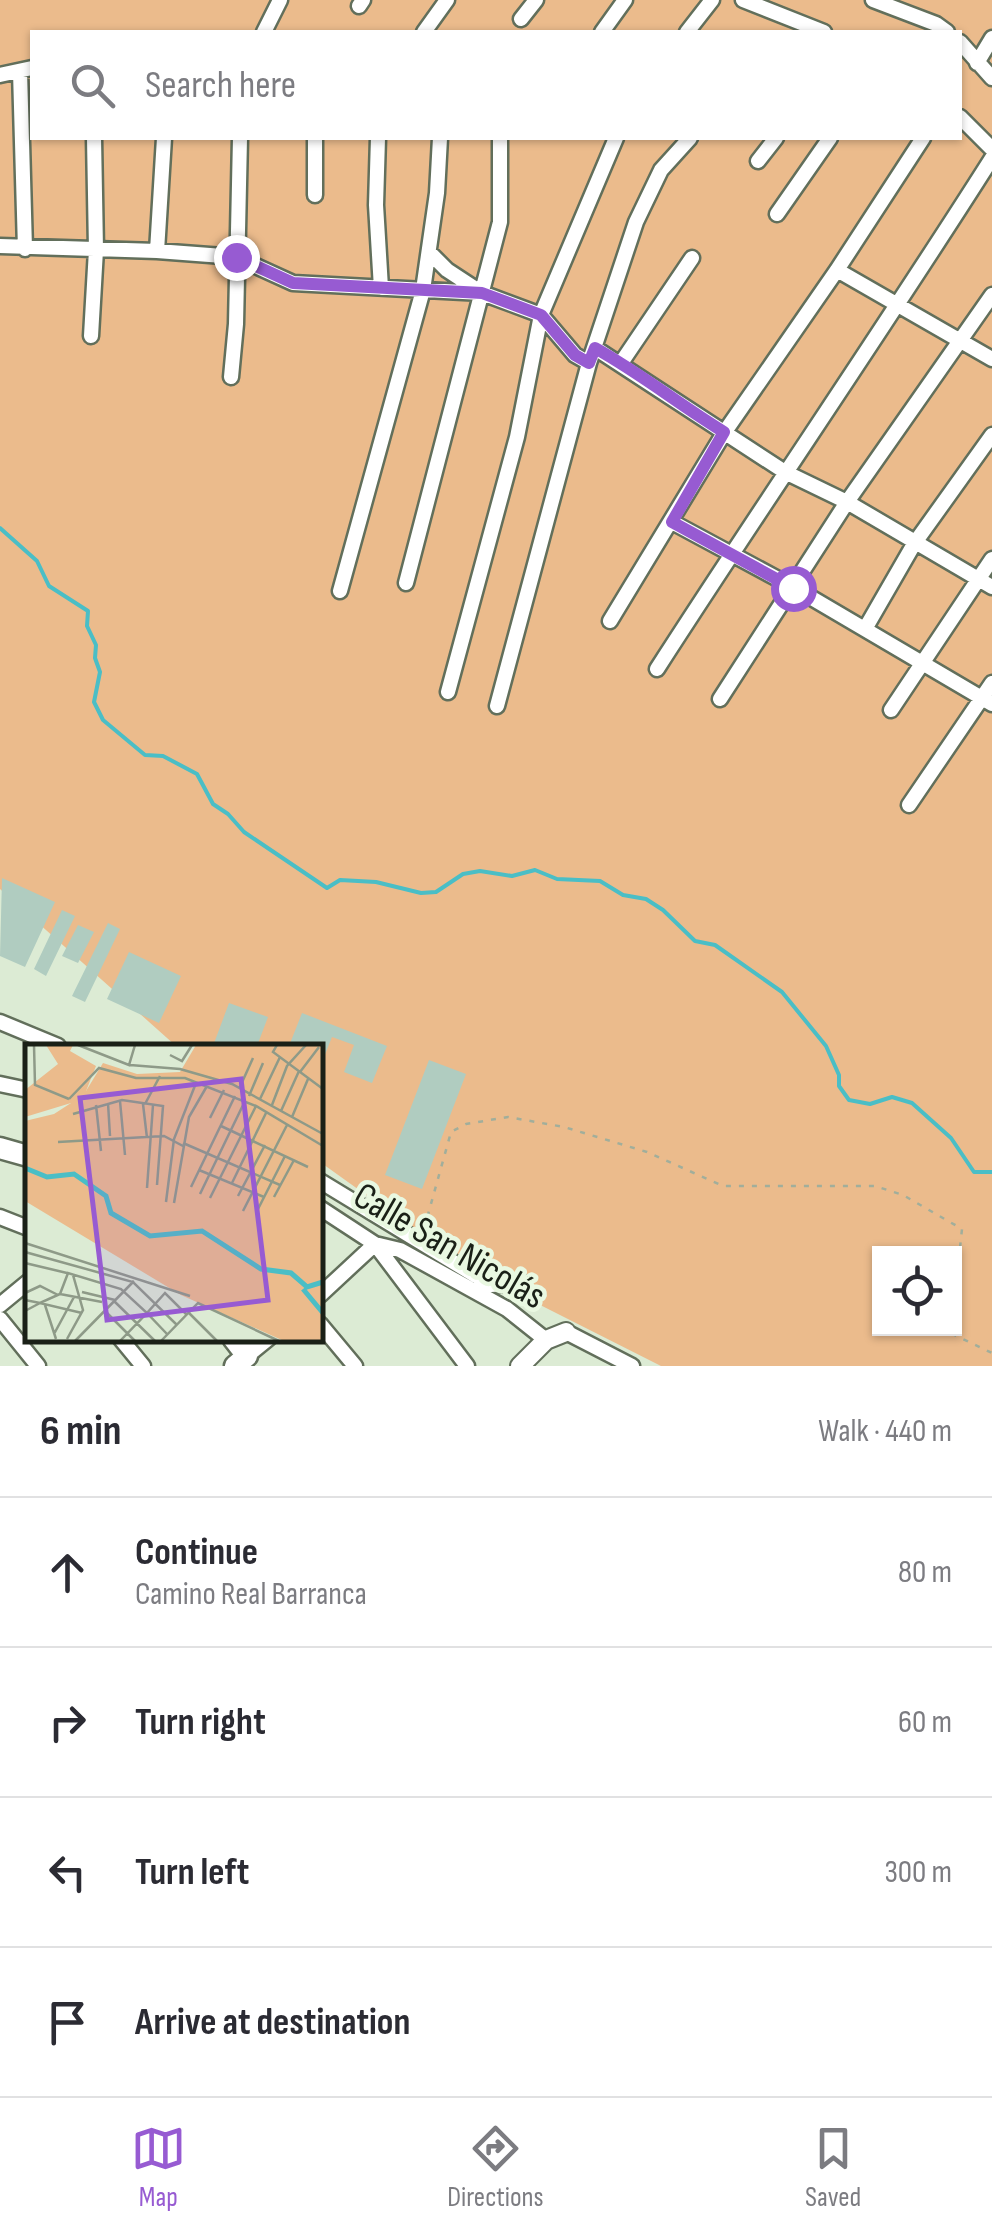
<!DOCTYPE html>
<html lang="en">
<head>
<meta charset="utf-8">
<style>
  :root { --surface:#fff; --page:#f2f2f3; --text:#2b2b33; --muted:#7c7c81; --line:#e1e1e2; --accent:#975bd2 }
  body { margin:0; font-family:"Sofia Sans Condensed",sans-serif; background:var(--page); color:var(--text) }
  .controls { position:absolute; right:30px; bottom:30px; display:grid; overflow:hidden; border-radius:0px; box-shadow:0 2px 8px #0004 }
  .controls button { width:90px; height:90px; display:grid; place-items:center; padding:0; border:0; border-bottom:2px solid var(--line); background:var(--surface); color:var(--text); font:50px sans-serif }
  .stop { position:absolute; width:30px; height:30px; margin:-22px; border:8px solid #975bd2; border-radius:50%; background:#fff }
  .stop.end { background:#975bd2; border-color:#fff; box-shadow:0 2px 10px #0008 }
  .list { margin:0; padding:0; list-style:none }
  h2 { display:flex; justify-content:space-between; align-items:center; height:130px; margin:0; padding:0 40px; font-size:42px }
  h2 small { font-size:32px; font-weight:400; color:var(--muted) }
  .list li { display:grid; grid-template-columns:65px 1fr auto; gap:30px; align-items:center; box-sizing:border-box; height:150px; padding:0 40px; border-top:2px solid var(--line) }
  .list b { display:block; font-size:38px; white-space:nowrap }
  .list p { margin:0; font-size:32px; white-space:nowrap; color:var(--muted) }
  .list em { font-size:32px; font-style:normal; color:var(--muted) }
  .icon { flex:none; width:55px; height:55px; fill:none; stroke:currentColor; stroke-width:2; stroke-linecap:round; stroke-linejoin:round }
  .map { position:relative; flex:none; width:992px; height:1366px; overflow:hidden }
  .search { position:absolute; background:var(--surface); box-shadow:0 2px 8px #0004; left:30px; right:30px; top:30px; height:110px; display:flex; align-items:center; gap:25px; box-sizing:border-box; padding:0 35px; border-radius:0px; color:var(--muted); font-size:38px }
  .sheet { height:730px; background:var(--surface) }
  nav { display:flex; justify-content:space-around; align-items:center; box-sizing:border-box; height:140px; border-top:2px solid var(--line); background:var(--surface); font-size:28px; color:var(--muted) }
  nav a { display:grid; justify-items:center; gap:5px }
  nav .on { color:var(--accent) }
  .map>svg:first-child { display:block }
</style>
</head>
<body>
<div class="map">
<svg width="992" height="1366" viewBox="0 0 992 1366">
  <rect width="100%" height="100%" fill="#dcebd4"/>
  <path fill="#ebbb8c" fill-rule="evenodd" d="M0 0H992V1366H661L471 1270 320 1162V1046H176L0 889ZM32 32H960V138H32ZM880 1254H954V1328H880Z"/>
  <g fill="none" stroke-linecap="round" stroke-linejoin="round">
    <path stroke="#4abec6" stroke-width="4" d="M0 528 37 561 49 586 88 611 87 626 96 645 95 658 100 672 94 702 103 720 145 755 163 756 197 774 213 804 228 814 244 832 327 888 340 880 376 882 421 893 436 892 463 874 480 871 512 876 535 870 557 879 600 881 623 895 646 899 663 910 695 941 715 945 782 992 826 1046 839 1075V1086L849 1100 870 1104 892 1097 912 1103 951 1138 974 1172H992"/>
  </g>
  <path fill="#b0ccc0" d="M2 878 55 902 25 967 0 956Z
    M62 910 75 916 46 976 34 969Z
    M108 923 120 929 85 1002 72 996Z
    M78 925 94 932 78 963 62 956Z
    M129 952 181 976 159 1023 107 999Z
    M229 1003 268 1017 257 1046H213Z
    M302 1013 387 1046 372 1083 344 1072 354 1045 332 1037 320 1067V1046H289Z
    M429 1060 466 1074 422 1189 385 1175Z"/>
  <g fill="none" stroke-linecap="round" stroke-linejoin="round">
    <g stroke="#626f5b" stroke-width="19">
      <path id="minor" d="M743 0 824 32
        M873 0 936 24 947 32
        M359 6 363 0
        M521 19 536 0
        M264 32 280 0
        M424 32 447 0
        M602 32 625 0
        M687 32 712 0
        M960 42 992 78
        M977 63 992 38
        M20 71 25 249
        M0 75 32 68
        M960 117 992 149
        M378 138 376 205 381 288
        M758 161 776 138
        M315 195V138
        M777 214 830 138
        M0 246 157 251 236 257 293 283 482 293 541 315 575 355 589 363
        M157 251 164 138
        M429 252 447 270 479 291
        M837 270 992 359
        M91 336 96 250 94 138
        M595 348 785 472 847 502 992 587
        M621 363 692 258
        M231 377 236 324 240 138
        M672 522 793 587 992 704
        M406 583 500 222V138
        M340 591 423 290 437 193 440 138
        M610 621 724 433 837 270 923 138
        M865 629 914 544 992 435
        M657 669C767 498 883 330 992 158
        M448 692 517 437 541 315 616 138
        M720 699 847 502 992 295
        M497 706 589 363 636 222 661 170 690 138
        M891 710 992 559
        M909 805 992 683
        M0 1022 58 1046
        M0 1084 28 1090
        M320 1181 491 1285 524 1283
        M320 1208 375 1244 400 1250 507 1309 546 1340
        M0 1217 28 1228
        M320 1295 375 1244 467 1366
        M0 1305 28 1282
        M0 1319 38 1366
        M320 1324 355 1366
        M566 1332 632 1366
        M120 1338 143 1366
        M247 1356 269 1338"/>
    </g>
    <g stroke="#626f5b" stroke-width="22">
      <path id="tertiary" d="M520 1366 546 1340 566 1332"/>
    </g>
    <g stroke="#626f5b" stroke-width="25">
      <path id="secondary" d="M0 1148 28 1156
        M233 1338 247 1356 235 1366"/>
    </g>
    <path stroke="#a1ae9b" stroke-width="2.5" stroke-dasharray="5 8" stroke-linecap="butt" d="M424 1229 451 1132 466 1124 508 1117 564 1127 647 1152 723 1186H875L903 1195 962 1229 954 1304
      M940 1328 992 1353"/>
    <use href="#minor" stroke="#fff" stroke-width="14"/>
    <use href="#tertiary" stroke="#fff" stroke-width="18"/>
    <use href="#secondary" stroke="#fff" stroke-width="20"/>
  </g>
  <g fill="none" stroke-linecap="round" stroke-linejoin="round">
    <path stroke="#975bd2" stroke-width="12" d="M236 257 293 283 482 293 541 315 575 355 589 363 595 348C640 373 680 405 724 432L672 522 793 588"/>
  </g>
  <g text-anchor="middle" stroke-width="9" stroke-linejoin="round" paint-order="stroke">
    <g font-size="38" fill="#1a2017" stroke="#e9f8e1">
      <text transform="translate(450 1245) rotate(30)" y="13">Calle San Nicolás</text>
    </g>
  </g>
  <g transform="translate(25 1044)">
    <rect width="298" height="298" fill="#dcebd4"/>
    <path d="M21 1H48L45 7 71 22 61 47 78 19 112 30 155 28 171 1H297V297H259L156 251 0 157V77L29 70 46 59 0 73V46L33 20Z" fill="#ebbb8c"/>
    <path fill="none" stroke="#4abec6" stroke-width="5" d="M0 124 22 133 49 130 81 152 86 169 125 192 177 187 236 225 266 229 282 243 298 238M278 245 298 269"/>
    <path fill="none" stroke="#8e9a88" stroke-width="2.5" d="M9 1 10 41 44 55M53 1 104 21 110 1M252 1 248 8 298 45M145 11 157 17 167 1M105 21 155 25 207 40 298 90M275 28 294 3M214 45 228 14M224 52 238 19M44 55 74 24 111 34H160L231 62 298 102M235 55 255 13M95 57 100 111M83 59 85 92M118 60 122 94M120 60 135 32M71 61 76 107M247 61 262 22 281 1M256 67 274 27M48 70 97 56 138 62 132 141M267 73 283 35M185 74 199 46M196 82 283 123M33 98 139 92 158 102M158 99 255 141M174 126 239 153M207 139 241 69M166 143 210 52M122 144 128 61M175 150 219 59M213 152 240 101M249 153 269 116M185 154 231 62M141 158 149 95 171 39M149 159 164 73 182 42M218 167 262 81M232 167 260 112M0 199 165 252M0 208 108 238 152 281M0 219 42 229M57 248 90 256M0 249 15 242 33 251M35 250 77 258M0 256 15 259 35 250 43 229 96 245 122 269 95 297M89 257 130 297M20 261 31 295M0 267 15 259 57 269M80 267 110 297M164 269 192 297M29 290 49 253M142 290 122 269 140 249 162 271M42 295 58 266 48 231M50 297 109 237M136 297 173 259 254 297"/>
    <path fill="#975bd2" fill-opacity="0.15" stroke="#975bd2" stroke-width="5" d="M216 35 243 256 82 276 55 54Z"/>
    <rect width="298" height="298" fill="none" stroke="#1a2017" stroke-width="5"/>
  </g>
</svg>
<div class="controls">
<button><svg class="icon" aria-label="locate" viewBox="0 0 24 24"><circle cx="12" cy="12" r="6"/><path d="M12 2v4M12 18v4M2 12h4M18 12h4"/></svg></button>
</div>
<div class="stop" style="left:793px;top:588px"></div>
<div class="stop end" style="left:236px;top:257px"></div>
<div class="search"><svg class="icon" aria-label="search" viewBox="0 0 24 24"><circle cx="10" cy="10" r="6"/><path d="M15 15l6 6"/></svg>Search here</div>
</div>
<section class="sheet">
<h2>6 min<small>Walk · 440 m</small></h2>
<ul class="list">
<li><svg class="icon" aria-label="ahead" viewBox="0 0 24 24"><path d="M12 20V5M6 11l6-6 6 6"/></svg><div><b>Continue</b><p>Camino Real Barranca</p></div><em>80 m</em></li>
<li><svg class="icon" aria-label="right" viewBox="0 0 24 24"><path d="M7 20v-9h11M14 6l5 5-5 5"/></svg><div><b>Turn right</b></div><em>60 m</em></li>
<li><svg class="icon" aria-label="left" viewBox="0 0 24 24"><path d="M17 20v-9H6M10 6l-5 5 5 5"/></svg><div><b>Turn left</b></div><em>300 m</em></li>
<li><svg class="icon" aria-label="arrive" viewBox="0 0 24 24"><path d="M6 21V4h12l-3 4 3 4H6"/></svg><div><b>Arrive at destination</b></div></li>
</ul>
</section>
<nav>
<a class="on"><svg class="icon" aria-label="map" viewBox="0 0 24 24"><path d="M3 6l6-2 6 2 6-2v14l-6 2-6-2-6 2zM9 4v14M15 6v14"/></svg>Map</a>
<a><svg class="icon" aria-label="directions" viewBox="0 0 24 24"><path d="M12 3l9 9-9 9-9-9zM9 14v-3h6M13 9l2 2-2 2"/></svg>Directions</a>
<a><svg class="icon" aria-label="saved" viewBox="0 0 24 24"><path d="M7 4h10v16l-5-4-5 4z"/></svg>Saved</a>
</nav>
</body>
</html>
